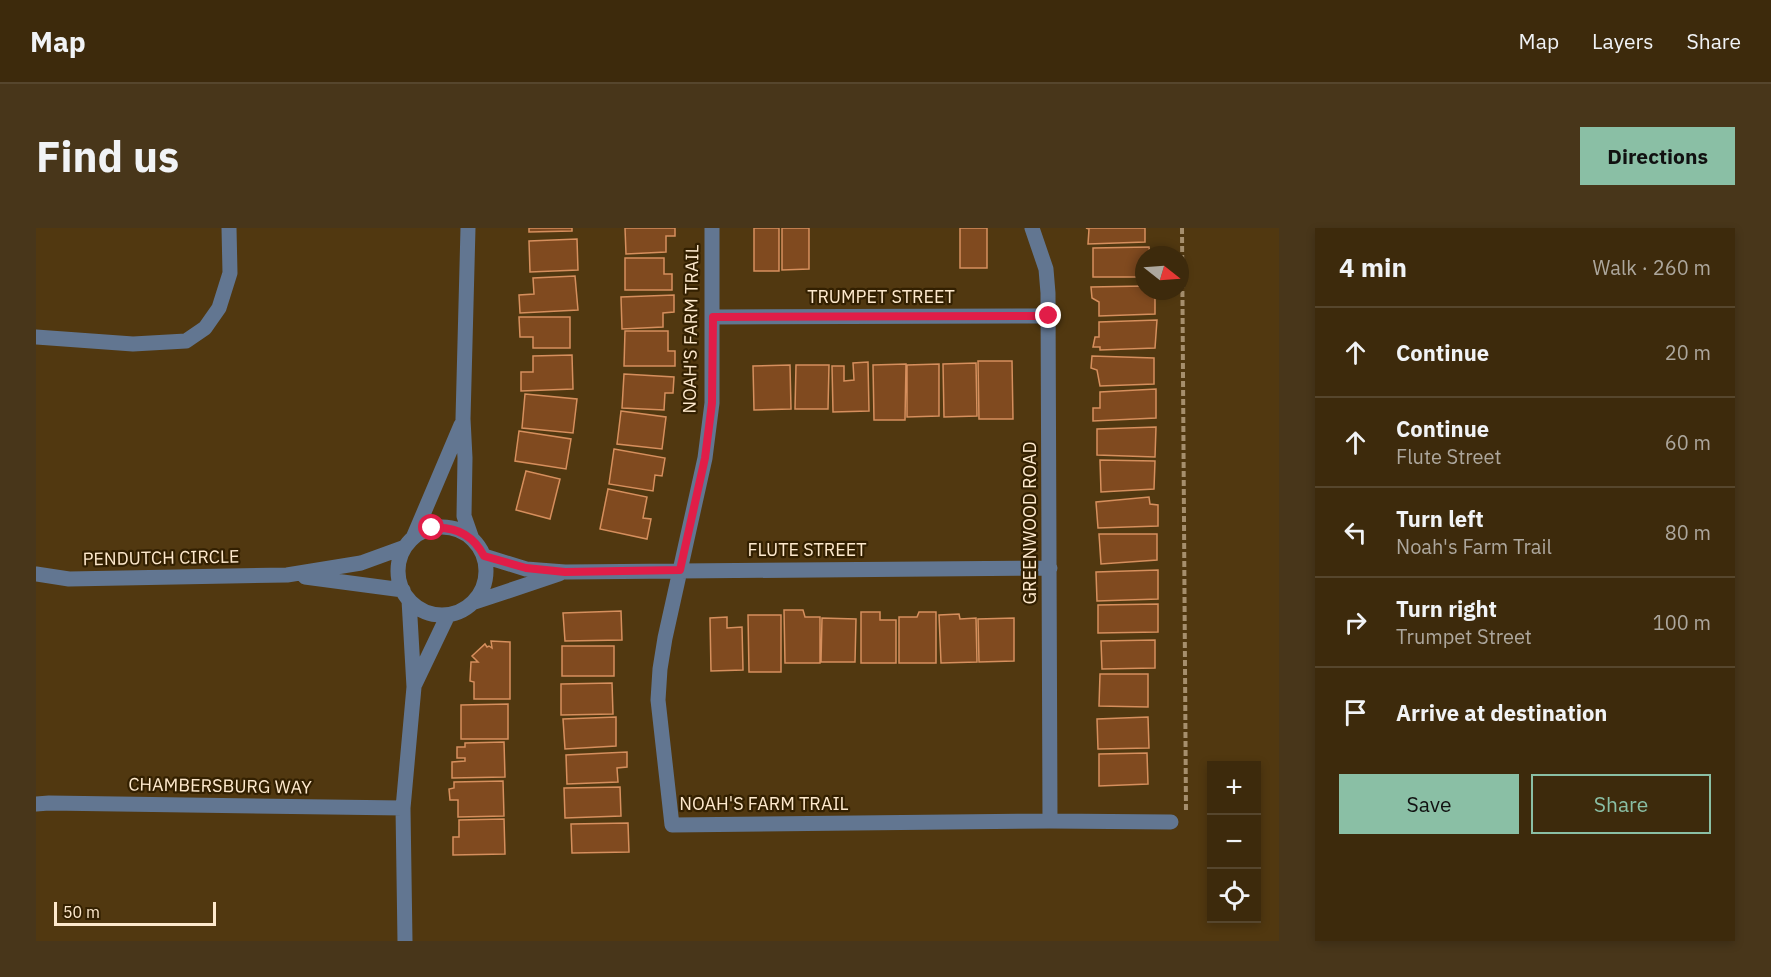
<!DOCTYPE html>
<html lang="en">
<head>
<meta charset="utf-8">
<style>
  :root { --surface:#3d2a0c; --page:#48361a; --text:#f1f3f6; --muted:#ada79d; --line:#56462d; --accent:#8abfa5 }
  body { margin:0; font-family:"IBM Plex Sans",sans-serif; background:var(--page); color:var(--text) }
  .controls { position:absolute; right:18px; bottom:18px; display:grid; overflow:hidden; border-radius:0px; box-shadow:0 3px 9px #0003 }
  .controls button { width:54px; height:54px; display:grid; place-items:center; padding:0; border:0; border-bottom:2px solid var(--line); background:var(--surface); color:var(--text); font:30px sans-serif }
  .compass { position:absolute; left:1099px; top:18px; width:54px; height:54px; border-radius:50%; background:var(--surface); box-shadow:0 3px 9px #0003; rotate:107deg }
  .scale { position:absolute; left:18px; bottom:15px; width:162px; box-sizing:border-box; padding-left:6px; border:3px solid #fee9cd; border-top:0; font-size:16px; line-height:21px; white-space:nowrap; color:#fee9cd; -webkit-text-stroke:4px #332001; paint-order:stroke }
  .stop { position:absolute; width:18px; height:18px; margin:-14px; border:4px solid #e11d48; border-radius:50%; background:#fff }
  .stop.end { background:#e11d48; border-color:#fff; box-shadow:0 2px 6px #0008 }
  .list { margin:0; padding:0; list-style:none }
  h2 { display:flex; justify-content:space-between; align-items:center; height:78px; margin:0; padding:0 24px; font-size:26px }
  h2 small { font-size:20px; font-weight:400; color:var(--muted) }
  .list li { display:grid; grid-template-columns:39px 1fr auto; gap:18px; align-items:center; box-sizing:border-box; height:90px; padding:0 24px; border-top:2px solid var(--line) }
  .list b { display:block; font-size:22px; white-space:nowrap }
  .list p { margin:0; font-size:20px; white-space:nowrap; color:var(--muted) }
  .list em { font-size:20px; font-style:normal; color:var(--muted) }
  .actions { display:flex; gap:12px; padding:18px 24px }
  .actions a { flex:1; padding:14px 0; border:2px solid var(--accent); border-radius:0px; text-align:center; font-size:21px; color:var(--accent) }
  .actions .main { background:var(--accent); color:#111 }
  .icon { flex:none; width:33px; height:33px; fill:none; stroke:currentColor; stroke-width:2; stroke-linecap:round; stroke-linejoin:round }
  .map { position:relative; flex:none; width:1243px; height:713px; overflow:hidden; border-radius:0px }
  header { display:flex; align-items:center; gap:36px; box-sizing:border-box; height:84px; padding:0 30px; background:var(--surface); border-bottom:2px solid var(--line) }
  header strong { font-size:28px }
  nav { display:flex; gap:33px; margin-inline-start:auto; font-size:21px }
  .intro { display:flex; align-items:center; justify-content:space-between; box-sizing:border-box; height:144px; padding:0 36px }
  h1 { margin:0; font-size:42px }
  .button { padding:15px 27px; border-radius:0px; background:var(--accent); color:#111; font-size:21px; font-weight:700 }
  main { display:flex; gap:36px; padding:0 36px }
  aside { flex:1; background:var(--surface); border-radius:0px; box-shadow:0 3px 9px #0003 }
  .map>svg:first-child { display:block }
</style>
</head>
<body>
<header>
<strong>Map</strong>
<nav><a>Map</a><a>Layers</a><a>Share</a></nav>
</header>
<div class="intro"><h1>Find us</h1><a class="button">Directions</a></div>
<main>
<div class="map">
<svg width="1243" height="713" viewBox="0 0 1243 713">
  <rect width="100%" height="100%" fill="#513810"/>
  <path fill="#804a1f" stroke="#d68f5d" stroke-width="1.5" d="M493 0H536V3L493 4Z
    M589 0H639V8H630V24L590 26Z
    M718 0H743V43H718Z
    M746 0H773V41L746 42Z
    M924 0H951V40H924Z
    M1050 0H1109V14L1052 16 1053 1Z
    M541 11 542 42 494 44 493 13Z
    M1113 19 1114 27H1108V49H1057V20Z
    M589 30H628V46H636V62H589Z
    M539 48 542 82 484 85 483 67 498 66 497 50Z
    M1108 58V63H1119V86L1063 88V74L1056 70 1055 59Z
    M638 67V84L627 85V99L586 101 585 69Z
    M483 89H534V120H497V109H484Z
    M1121 92 1119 120 1064 122V119H1057L1059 109H1063V94Z
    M589 103H632V123H639V138H588Z
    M536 127 537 161 485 163V144H497V128Z
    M1056 128 1118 130V156L1064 158 1061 142 1055 140Z
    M942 133H976L977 191H943Z
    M832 134 833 183 797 184 796 138H808V153L818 152 817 135Z
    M940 135 941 188 908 189 907 136Z
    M870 136 869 192H838L837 137Z
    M903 136V188L871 189V137Z
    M754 137 755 181 718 182 717 138Z
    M760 137H793L792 181H759Z
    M588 146 638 149 637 165H629L628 182 586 180Z
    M1120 161V190L1057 193V180H1064V164Z
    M489 166 541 171 537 205 486 200Z
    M585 183 630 189 626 221 581 216Z
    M1120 199 1119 229 1061 227V201Z
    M483 203 535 211 530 241 479 233Z
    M578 221 629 230 626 248 619 247 617 263 573 256Z
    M1064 232 1119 233 1118 261 1065 264Z
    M490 243 524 251 514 291 480 282Z
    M572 261 611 269 607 290 615 291 611 311 564 301Z
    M1113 269 1114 276 1122 277V298L1062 300 1060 274Z
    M1063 306H1121V332L1065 336Z
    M1122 342V371L1061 373 1060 344Z
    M1122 376V404L1062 405V377Z
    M748 382H767L769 389H784V435H749Z
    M585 383 586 412 529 413 527 385Z
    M825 384H844V392H860V435H825Z
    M883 384H900V435H863V389H881Z
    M923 386 924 391 940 390 941 434 905 435 903 387Z
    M712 387H745V444H713Z
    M691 389V400L706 399 707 442 675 443 674 390Z
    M786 390 820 391 819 434H785Z
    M978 390V433L943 434 942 391Z
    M1119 412V440L1066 441 1065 413Z
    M455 413 474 414V471H438V454L434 453 435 434H442L436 428 449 416 451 419 453 418 456 420Z
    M526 418H578V448H526Z
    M1064 446H1112V479L1063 478Z
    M576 455 577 486 525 487V456Z
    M472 476V511H425V477Z
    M580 489V518L529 521 527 491Z
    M1112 489 1113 520 1062 521 1061 491Z
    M468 514 469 549 416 550V534L429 533V530H421V519H429V515Z
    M591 524V539L581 540 582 554 531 556 530 527Z
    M1111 525 1112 556 1063 558V526Z
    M467 553 468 588 422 589V572H414L413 561 418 560V554Z
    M584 559 585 588 529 590 528 560Z
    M468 591 469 626 417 627V609H423V592Z
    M592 595 593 624 536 625 535 596Z"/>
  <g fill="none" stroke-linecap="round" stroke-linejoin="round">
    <path stroke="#a68f6d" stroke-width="4" stroke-dasharray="6 3" stroke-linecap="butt" d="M1146 0 1150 584"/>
    <path stroke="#627691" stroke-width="15" d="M432 0 427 191 429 230 428 288 436 311
      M676 0V175L669 230 629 410 624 441 622 472 636 597 1014 593 1135 594
      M996 0 1010 41 1012 65 1014 593
      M677 89 1013 88
      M0 109 97 116 150 113 169 100 183 80 194 45 193 0
      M362 343a44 44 0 1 1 88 0a44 44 0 1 1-88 0Z
      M377 310 425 197
      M448 328 490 341 529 344 1014 340
      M0 346 33 351 251 347 325 335 369 319
      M269 349 367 362
      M436 375 523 346
      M379 456 412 387
      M0 576 13 575 367 580
      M369 713 367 580 378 459 373 372"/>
  </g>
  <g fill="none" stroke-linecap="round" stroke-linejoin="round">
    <path stroke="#e11d48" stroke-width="8" d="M396 300C420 298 437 307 448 328L490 340 529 344 644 342 669 230 676 175 677 89 1013 88"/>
  </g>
  <g text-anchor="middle" stroke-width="4.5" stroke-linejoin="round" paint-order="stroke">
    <g font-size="18" fill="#fee9cd" stroke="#332001">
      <text x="845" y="75">TRUMPET STREET</text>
      <text transform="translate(655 101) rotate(-89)" y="6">NOAH'S FARM TRAIL</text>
      <text transform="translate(994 295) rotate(-90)" y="6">GREENWOOD ROAD</text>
      <text x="771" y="328">FLUTE STREET</text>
      <text transform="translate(125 330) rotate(-1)" y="6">PENDUTCH CIRCLE</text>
      <text transform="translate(184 558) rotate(1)" y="6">CHAMBERSBURG WAY</text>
      <text x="728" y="582">NOAH'S FARM TRAIL</text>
    </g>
  </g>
</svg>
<div class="controls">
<button>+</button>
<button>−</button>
<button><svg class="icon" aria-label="locate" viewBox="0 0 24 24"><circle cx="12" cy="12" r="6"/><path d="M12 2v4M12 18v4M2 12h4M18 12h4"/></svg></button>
</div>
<svg class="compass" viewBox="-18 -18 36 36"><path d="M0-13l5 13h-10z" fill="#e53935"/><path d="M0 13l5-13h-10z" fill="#ada79d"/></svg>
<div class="scale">50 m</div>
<div class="stop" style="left:396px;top:300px"></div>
<div class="stop end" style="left:1013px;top:88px"></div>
</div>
<aside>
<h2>4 min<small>Walk · 260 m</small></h2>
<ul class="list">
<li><svg class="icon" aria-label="ahead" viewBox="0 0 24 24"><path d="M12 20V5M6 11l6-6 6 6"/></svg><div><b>Continue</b></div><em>20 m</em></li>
<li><svg class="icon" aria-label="ahead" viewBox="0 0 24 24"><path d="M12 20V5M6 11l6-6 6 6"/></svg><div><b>Continue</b><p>Flute Street</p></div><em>60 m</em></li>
<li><svg class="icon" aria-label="left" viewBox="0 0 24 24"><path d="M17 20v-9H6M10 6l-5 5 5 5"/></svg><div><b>Turn left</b><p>Noah's Farm Trail</p></div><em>80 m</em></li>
<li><svg class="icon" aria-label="right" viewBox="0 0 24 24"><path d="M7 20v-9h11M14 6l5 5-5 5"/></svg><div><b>Turn right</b><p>Trumpet Street</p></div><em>100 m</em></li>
<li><svg class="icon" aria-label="arrive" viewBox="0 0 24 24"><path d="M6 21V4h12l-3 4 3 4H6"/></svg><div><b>Arrive at destination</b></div></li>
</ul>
<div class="actions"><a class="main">Save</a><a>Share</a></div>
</aside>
</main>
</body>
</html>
